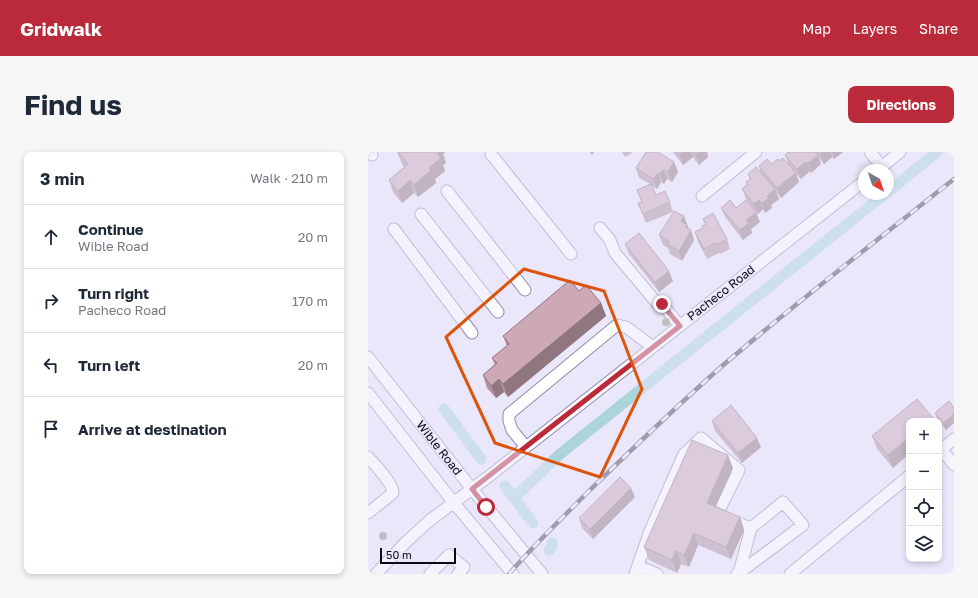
<!DOCTYPE html>
<html lang="en">
<head>
<meta charset="utf-8">
<style>
  :root { --surface:#fff; --page:#f6f6f7; --text:#1f2937; --muted:#747a83; --line:#e0e1e3; --accent:#bb2a3a }
  body { margin:0; font-family:"Golos Text",sans-serif; background:var(--page); color:var(--text) }
  .controls { position:absolute; right:12px; bottom:12px; display:grid; overflow:hidden; border-radius:8px; box-shadow:0 2px 6px #0003 }
  .controls button { width:36px; height:36px; display:grid; place-items:center; padding:0; border:0; border-bottom:1px solid var(--line); background:var(--surface); color:var(--text); font:20px sans-serif }
  .compass { position:absolute; left:490px; top:12px; width:36px; height:36px; border-radius:50%; background:var(--surface); box-shadow:0 2px 6px #0003; rotate:141deg }
  .scale { position:absolute; left:12px; bottom:10px; width:76px; box-sizing:border-box; padding-left:4px; border:2px solid #0d0a15; border-top:0; font-size:11px; line-height:14px; white-space:nowrap; color:#0d0a15; -webkit-text-stroke:3px #eae7fb; paint-order:stroke }
  .stop { position:absolute; width:12px; height:12px; margin:-9px; border:3px solid #bb2a3a; border-radius:50%; background:#fff }
  .stop.end { background:#bb2a3a; border-color:#fff; box-shadow:0 1px 4px #0008 }
  .list { margin:0; padding:0; list-style:none }
  h2 { display:flex; justify-content:space-between; align-items:center; height:52px; margin:0; padding:0 16px; font-size:17px }
  h2 small { font-size:13px; font-weight:400; color:var(--muted) }
  .list li { display:grid; grid-template-columns:26px 1fr auto; gap:12px; align-items:center; box-sizing:border-box; height:64px; padding:0 16px; border-top:1px solid var(--line) }
  .list b { display:block; font-size:15px; white-space:nowrap }
  .list p { margin:0; font-size:13px; white-space:nowrap; color:var(--muted) }
  .list em { font-size:13px; font-style:normal; color:var(--muted) }
  .icon { flex:none; width:22px; height:22px; fill:none; stroke:currentColor; stroke-width:2; stroke-linecap:round; stroke-linejoin:round }
  .map { position:relative; flex:none; width:586px; height:422px; overflow:hidden; border-radius:8px }
  header { display:flex; align-items:center; gap:24px; box-sizing:border-box; height:56px; padding:0 20px; background:var(--accent); color:#fff }
  header strong { font-size:19px }
  nav { display:flex; gap:22px; margin-inline-start:auto; font-size:14px }
  .intro { display:flex; align-items:center; justify-content:space-between; box-sizing:border-box; height:96px; padding:0 24px }
  h1 { margin:0; font-size:28px }
  .button { padding:10px 18px; border-radius:8px; background:var(--accent); color:#fff; font-size:14px; font-weight:700 }
  main { display:flex; gap:24px; padding:0 24px }
  aside { flex:1; background:var(--surface); border-radius:8px; box-shadow:0 2px 6px #0003 }
  .map>svg:first-child { display:block }
</style>
</head>
<body>
<header>
<strong>Gridwalk</strong>
<nav><a>Map</a><a>Layers</a><a>Share</a></nav>
</header>
<div class="intro"><h1>Find us</h1><a class="button">Directions</a></div>
<main>
<aside>
<h2>3 min<small>Walk · 210 m</small></h2>
<ul class="list">
<li><svg class="icon" aria-label="ahead" viewBox="0 0 24 24"><path d="M12 20V5M6 11l6-6 6 6"/></svg><div><b>Continue</b><p>Wible Road</p></div><em>20 m</em></li>
<li><svg class="icon" aria-label="right" viewBox="0 0 24 24"><path d="M7 20v-9h11M14 6l5 5-5 5"/></svg><div><b>Turn right</b><p>Pacheco Road</p></div><em>170 m</em></li>
<li><svg class="icon" aria-label="left" viewBox="0 0 24 24"><path d="M17 20v-9H6M10 6l-5 5 5 5"/></svg><div><b>Turn left</b></div><em>20 m</em></li>
<li><svg class="icon" aria-label="arrive" viewBox="0 0 24 24"><path d="M6 21V4h12l-3 4 3 4H6"/></svg><div><b>Arrive at destination</b></div></li>
</ul>
</aside>
<div class="map">
<svg width="586" height="422" viewBox="0 0 586 422">
  <rect width="100%" height="100%" fill="#eae7fb"/>
  <g fill="none" stroke-linecap="round" stroke-linejoin="round">
    <path stroke="#abd5db" stroke-width="11" d="M520 40 569 0
      M76 257 113 307
      M137 334 165 371
      M146 345 162 331 192 302 517 42
      M181 398 184 395V391"/>
    <g stroke="#908aa9" stroke-width="13">
      <path id="minor" d="M1 0 4 3
        M502 0 514 15
        M123 2 203 102
        M510 18 532 0
        M79 39 157 138
        M334 44 388 0
        M53 62 130 160
        M232 76 242 88 247 101 288 150 294 152 312 174
        M26 77 104 181
        M0 205 104 337 174 422
        M0 241 86 351 145 422
        M158 295 144 278 141 269V262L249 173 258 175 285 195
        M573 297 586 313
        M571 299 586 287
        M0 305C7 313 25 331 25 341L0 361
        M270 414 289 422
        M8 422 37 391 61 369 120 325 496 29
        M62 422 81 403 96 415 90 422
        M267 422 282 379 316 302 333 286 371 318 349 363 383 376
        M369 422 371 421 435 373 415 350 383 376 371 421
        M422 422 541 324"/>
    </g>
    <use href="#minor" stroke="#fff" stroke-width="11"/>
    <g stroke="#45424f" stroke-width="4.5">
      <path id="rail" d="M141 422C166 393 194 366 221 339 264 297 308 255 353 215 429 150 508 89 586 27"/>
    </g>
    <use href="#rail" stroke="#eae7fb" stroke-width="3" stroke-dasharray="9" stroke-linecap="butt"/>
  </g>
  <g fill="#8d8d78">
    <circle cx="298" cy="170" r="4"/>
    <circle cx="15" cy="384" r="4"/>
  </g>
  <path fill="#b0919d" d="M29 0H77L75 2 78 11 75 13 77 19 67 27 68 31 50 45 46 41 34 51 25 40 21 28 36 15 34 12Z
    M254 0H264H263L264 1 257 5Z
    M305 0H339L340 5 331 13 325 5 315 13Z
    M420 0H475L466 7 464 5 456 12 451 6 453 12 443 21 442 19 433 27 428 22 431 30 413 46 408 40 411 47 403 53 404 56 397 61 395 57 390 62 378 47 374 37 379 33 378 30 382 28 380 22 393 21 391 14 404 12 411 9 420 11 417 3Z
    M306 10 310 20 304 30 299 27 296 32 293 30 289 37 284 34 288 43 302 50 305 60 278 71 270 51 274 50 269 38 282 32 271 26 268 16Z
    M353 56H368L392 70 383 77 384 81 375 88 357 65Z
    M316 64 320 77 326 88 314 109 302 102 300 96 295 93 291 83Z
    M335 67 359 87 362 97 352 102 351 101 339 107 330 90 327 80 335 76 337 72Z
    M257 92 305 129 291 140 261 102Z
    M211 139 233 151 238 164 140 245 136 240 128 246 119 236 115 223 127 213 124 206 139 194 135 184Z
    M549 247 525 316 509 297 504 284Z
    M581 249 578 278 569 267 567 261Z
    M344 269 393 295 374 311 347 279Z
    M365 316 348 354 372 365 376 378 363 407 330 393 321 415 313 412 309 421 281 408 276 395Z
    M267 345 225 387 214 376 211 366Z"/>
  <path fill="#90767f" d="M71 0H77L75 2 78 11 75 13 77 19 67 27 68 31 50 45 46 33 61 16Z
    M222 0H226L224 3Z
    M316 0H323L325 5 315 13 312 3Z
    M332 0H339L340 5 331 13 328 3Z
    M455 0H463L464 5 456 12 452 2Z
    M464 0H475L466 7Z
    M450 3 453 12 443 21 440 11Z
    M306 10 310 20 304 30 300 20Z
    M438 10 442 19 433 27 429 17Z
    M295 18 299 27 296 32 292 22Z
    M290 21 293 30 289 37 286 27Z
    M428 21 431 30 413 46 409 36Z
    M42 28 46 41 34 51 30 39Z
    M407 37 411 47 403 53 404 56 397 61 394 51 399 44Z
    M391 48 395 57 390 62 386 52Z
    M388 60 392 70 383 77 384 81 375 88 372 78 378 68Z
    M316 64 322 80 323 78 326 88 314 109 311 99 313 69Z
    M301 119 305 129 291 140 287 130Z
    M233 151 238 164 140 245 135 232Z
    M131 227 136 240 128 246 123 234Z
    M586 262V271L578 278 575 271Z
    M389 286 393 295 374 311 370 301Z
    M541 286V302L525 316 520 303Z
    M360 303 365 316 344 363 339 351Z
    M263 336 267 345 225 387 222 377Z
    M372 365 376 378 363 407 358 395Z
    M326 381 330 393 321 415 316 403Z
    M308 399 313 412 309 421 304 408Z"/>
  <path fill="#cda9b6" stroke="#90767f" d="M30 0H72L69 2 73 6 61 16 63 18 46 33 42 28 30 39 21 28 40 12Z
    M278 0H290L306 10 300 20 295 18 292 22 290 21 286 27 268 16Z
    M309 0H316L312 3Z
    M325 0H332L328 3Z
    M420 0H448L450 3 440 11 438 10 429 17 417 3Z
    M415 6 428 21 409 36 391 14 399 7 404 12 410 7 411 9Z
    M388 15 407 37 399 44 401 46 394 51 391 48 386 52 374 37 380 32 378 30 383 27 380 22Z
    M283 32 288 43 297 39 302 50 275 62 270 51 274 50 269 38Z
    M362 48 368 56 378 48 388 60 378 68 381 71 372 78 353 56Z
    M306 59 316 64 313 69 319 73 317 75 323 78 311 99 299 92 301 89 291 83Z
    M345 61 359 87 348 93V91L336 97 327 80 335 76 334 74 338 72 335 67Z
    M271 81 301 119 287 130 257 92Z
    M202 128 211 139 218 133 233 151 135 232 131 227 123 234 115 223 129 211 124 206 141 192 135 184Z
    M549 247 565 266 562 269H541V286L520 303 504 284Z
    M581 249 586 256V262L575 271 567 261Z
    M363 253 389 286 370 301 344 269Z
    M324 288 360 303 339 351 372 365 358 395 326 381 316 403 308 399 304 408 276 395Z
    M252 325 263 336 222 377 211 366Z"/>
  <g fill="none" stroke-linecap="round" stroke-linejoin="round">
    <path stroke="#bb2a3a" stroke-width="5" d="M118 355 104 337 312 174 294 152"/>
  </g>
  <path d="M0 0H586V422H0ZM156 117 236 139 274 237 232 325 127 291 78 185Z" fill="#eae7fb" fill-opacity=".55" fill-rule="evenodd"/>
  <path fill="none" stroke="#dd550c" stroke-width="3" stroke-linejoin="round" d="M156 117 236 139 274 237 232 325 127 291 78 185Z"/>
  <g text-anchor="middle" stroke-width="3" stroke-linejoin="round" paint-order="stroke">
    <g font-size="12" fill="#0d0a15" stroke="#eae7fb">
      <text transform="translate(353 141) rotate(-38)" y="4">Pacheco Road</text>
      <text transform="translate(71 296) rotate(52)" y="4">Wible Road</text>
    </g>
  </g>
</svg>
<div class="controls">
<button>+</button>
<button>−</button>
<button><svg class="icon" aria-label="locate" viewBox="0 0 24 24"><circle cx="12" cy="12" r="6"/><path d="M12 2v4M12 18v4M2 12h4M18 12h4"/></svg></button>
<button><svg class="icon" aria-label="layers" viewBox="0 0 24 24"><path d="M12 4l9 5-9 5-9-5zM3 14l9 5 9-5"/></svg></button>
</div>
<svg class="compass" viewBox="-18 -18 36 36"><path d="M0-13l5 13h-10z" fill="#e53935"/><path d="M0 13l5-13h-10z" fill="#747a83"/></svg>
<div class="scale">50 m</div>
<div class="stop" style="left:118px;top:355px"></div>
<div class="stop end" style="left:294px;top:152px"></div>
</div>
</main>
</body>
</html>
